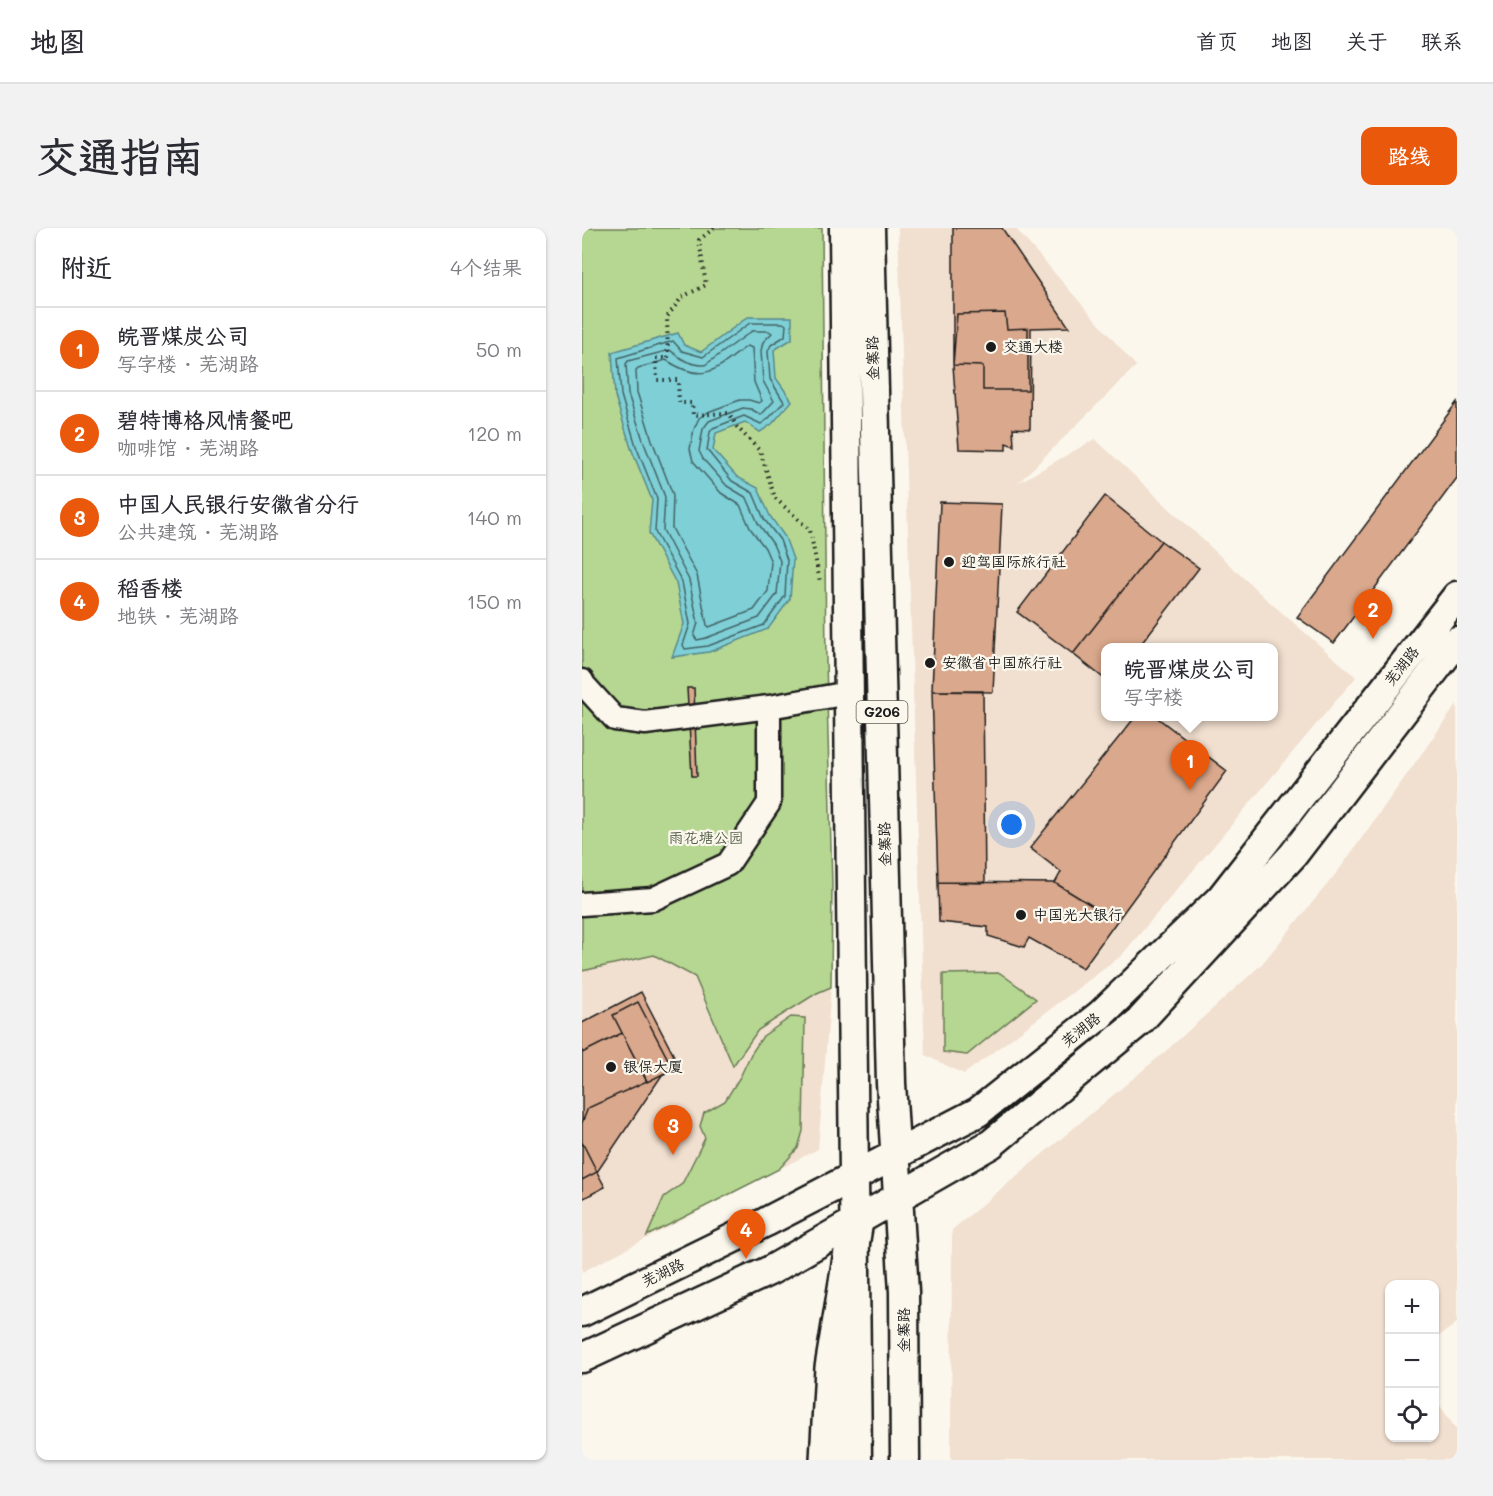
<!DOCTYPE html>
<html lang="zh">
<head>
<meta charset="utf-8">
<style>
  :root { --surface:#fff; --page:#f2f2f3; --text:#2b2b33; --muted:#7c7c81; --line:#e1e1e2; --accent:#ea580c }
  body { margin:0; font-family:Mali,"LXGW WenKai TC",sans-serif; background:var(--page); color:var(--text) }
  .controls { position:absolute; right:18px; bottom:18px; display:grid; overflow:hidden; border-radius:12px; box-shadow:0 2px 4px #0004 }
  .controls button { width:54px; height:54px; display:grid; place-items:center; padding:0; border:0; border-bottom:2px solid var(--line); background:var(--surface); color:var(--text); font:30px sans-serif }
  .you { position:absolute; left:430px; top:597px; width:21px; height:21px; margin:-15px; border:4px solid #fff; border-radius:50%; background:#1a73e8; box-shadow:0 0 0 9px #1a73e833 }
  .badge { display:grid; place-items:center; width:39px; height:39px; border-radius:50%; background:var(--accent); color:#fff; font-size:20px; font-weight:700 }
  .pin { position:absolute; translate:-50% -50px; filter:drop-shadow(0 2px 3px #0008) }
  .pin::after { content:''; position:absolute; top:32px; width:21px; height:18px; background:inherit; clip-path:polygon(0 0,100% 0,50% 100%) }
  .popup { position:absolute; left:519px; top:415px; width:177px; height:78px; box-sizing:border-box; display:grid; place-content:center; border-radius:12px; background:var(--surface); filter:drop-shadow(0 2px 4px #0005); font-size:20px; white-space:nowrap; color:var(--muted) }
  .popup b { font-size:22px; color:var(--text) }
  .popup::after { content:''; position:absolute; left:50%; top:100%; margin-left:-12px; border:12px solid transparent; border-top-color:var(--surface) }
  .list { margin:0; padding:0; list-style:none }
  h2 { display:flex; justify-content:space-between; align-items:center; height:78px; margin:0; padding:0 24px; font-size:26px }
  h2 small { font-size:20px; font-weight:400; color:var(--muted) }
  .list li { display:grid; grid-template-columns:39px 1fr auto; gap:18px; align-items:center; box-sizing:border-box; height:84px; padding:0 24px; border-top:2px solid var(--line) }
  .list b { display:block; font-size:22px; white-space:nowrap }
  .list p { margin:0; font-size:20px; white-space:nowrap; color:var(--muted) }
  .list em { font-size:20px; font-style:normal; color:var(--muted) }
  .icon { flex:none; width:33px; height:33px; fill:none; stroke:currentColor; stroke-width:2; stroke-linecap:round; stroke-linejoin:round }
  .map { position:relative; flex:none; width:875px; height:1232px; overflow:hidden; border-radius:12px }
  header { display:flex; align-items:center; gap:36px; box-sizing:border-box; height:84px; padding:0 30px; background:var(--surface); border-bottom:2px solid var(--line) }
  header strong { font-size:28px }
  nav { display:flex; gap:33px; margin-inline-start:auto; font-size:21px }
  .intro { display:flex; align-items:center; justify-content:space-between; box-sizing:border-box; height:144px; padding:0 36px }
  h1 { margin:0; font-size:42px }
  .button { padding:15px 27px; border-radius:12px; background:var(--accent); color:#fff; font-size:21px; font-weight:700 }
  main { display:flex; gap:36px; padding:0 36px }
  aside { flex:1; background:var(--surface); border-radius:12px; box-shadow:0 2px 4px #0004 }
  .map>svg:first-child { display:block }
</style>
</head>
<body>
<header>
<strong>地图</strong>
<nav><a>首页</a><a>地图</a><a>关于</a><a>联系</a></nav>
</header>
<div class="intro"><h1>交通指南</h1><a class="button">路线</a></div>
<main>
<aside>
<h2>附近<small>4个结果</small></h2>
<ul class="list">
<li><span class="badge">1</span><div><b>皖晋煤炭公司</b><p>写字楼 · 芜湖路</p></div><em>50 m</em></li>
<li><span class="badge">2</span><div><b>碧特博格风情餐吧</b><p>咖啡馆 · 芜湖路</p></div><em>120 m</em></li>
<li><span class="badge">3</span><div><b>中国人民银行安徽省分行</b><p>公共建筑 · 芜湖路</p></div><em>140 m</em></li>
<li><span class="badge">4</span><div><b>稻香楼</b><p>地铁 · 芜湖路</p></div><em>150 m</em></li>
</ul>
</aside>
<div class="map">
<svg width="875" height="1232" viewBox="0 0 875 1232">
  <rect width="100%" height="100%" fill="#fbf7ec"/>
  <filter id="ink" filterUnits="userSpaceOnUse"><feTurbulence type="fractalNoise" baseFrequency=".0167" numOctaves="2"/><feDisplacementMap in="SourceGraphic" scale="12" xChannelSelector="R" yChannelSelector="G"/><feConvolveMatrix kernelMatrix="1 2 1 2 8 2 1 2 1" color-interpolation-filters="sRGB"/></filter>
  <g filter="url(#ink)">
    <path fill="#f1dfcf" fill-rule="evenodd" d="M316 0H433L554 138 436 255 513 211 683 370 774 449 539 728 382 846 343 827ZM524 420H692V488H524Z
      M0 234 79 731 113 749 126 783 151 837 176 802 235 765 249 759 236 921 0 1044Z
      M875 476V1095L853 1111 852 1056H808V1210H852L853 1170 875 1203V1232H369L370 1002 584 823 679 737 757 642Z"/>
    <path fill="#b6d791" stroke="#697a56" stroke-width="1.5" d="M0 0H240L244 432 250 657 249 759 235 765 176 802 151 838 113 749 72 727 0 743Z
      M418 745 454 771 385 827 361 824V746Z
      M209 789 223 790 221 903 216 920 197 941 65 1008 82 969 100 956 123 910 118 898 122 885 143 873 158 849 169 826 181 808Z"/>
    <path fill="#7ecfd6" stroke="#57878c" stroke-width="1.5" d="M166 89H210V111L192 122 194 150 210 173 190 196 178 204 163 194 134 205 131 222 155 249 176 260 188 288 203 309 211 331 208 371 186 401 127 424 90 429 102 396 94 355 67 305 70 272 49 220 33 168 30 124 96 105 102 117 119 124Z"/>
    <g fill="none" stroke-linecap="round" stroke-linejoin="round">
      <path stroke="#436466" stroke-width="1.5" d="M168 95H201L204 97 203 108 189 117 186 123 188 151 202 174 186 191 179 196 162 188 131 200 128 204 125 222 150 253 171 265 182 291 198 312 205 332 203 368 182 397 126 418 103 421 101 417 108 396 100 354 73 304 75 271 54 218 39 167 36 130 91 113 100 123 121 129Z
        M170 103H187L190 105 181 114 179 123 181 153 192 173 179 187 169 181 161 180 127 193 121 201 117 223 121 231 145 258 165 270 176 295 191 316 198 333 195 366 177 390 124 410 115 412 112 408 116 395 107 352 81 302 83 269 62 215 46 166 44 136 46 133 88 122C97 130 110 138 123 137Z
        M165 118 170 120 172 154 180 173 177 175 167 172H158L126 184 117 190 112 201 108 221 111 233 139 265 158 277 168 300 183 320 189 334 186 363 172 382 127 399 125 397 115 347 90 300 91 267 70 212 55 164 54 142 56 140 84 132C123 157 133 142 165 118Z"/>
    </g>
    <path fill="#daa88c" stroke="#1c1c1c" stroke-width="1.5" d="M371 0H420L487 99 449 100 448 201 431 200 432 218 424 215V222L377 221 371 137Z
      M423 85 425 101 446 100V162H401V138L371 137 375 86Z
      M875 174V250L752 415 715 389Z
      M523 268 579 313 491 426 435 384Z
      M358 274 420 276 411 464 350 463Z
      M579 313 617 340 556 420H524V452L491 426Z
      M105 460H112L115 548H110Z
      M350 463H401L403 655 356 654Z
      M554 488H573L645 543 535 693 473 655 479 644 448 620Z
      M356 654 473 655 535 693 501 740 447 710 442 719 406 708V699L357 694Z
      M59 764 92 828 86 831 91 841 80 847 15 944 23 959 0 971V795Z
      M56 774 91 841 65 854 31 787Z
      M40 805 65 853 6 880 0 895V825Z
      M0 914 15 944 0 952Z"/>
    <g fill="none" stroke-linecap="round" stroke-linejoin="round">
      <g stroke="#1c1c1c" stroke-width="27">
        <path id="minor" d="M0 453 2 457 33 491 63 495 187 479 267 465
          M0 676 71 671 146 636 187 575V479"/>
      </g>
      <g stroke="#1c1c1c" stroke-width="33">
        <path id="major" d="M262 0 275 1232
          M288 0 309 855 322 1064 323 1232
          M0 1084 184 994 396 884 518 787 639 670 875 368
          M0 1130 189 1042 409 916 557 794 711 627 875 413"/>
      </g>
      <g stroke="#1c1c1c" stroke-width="38">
        <path id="highway" d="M245 1232 250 1140 274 993"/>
      </g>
      <path stroke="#1c1c1c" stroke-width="4" stroke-dasharray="1.5 4.5" stroke-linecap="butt" d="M132 0 117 12 124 57 100 69 85 89 86 130H74L75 152H96L97 175H110L111 187 147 185 155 199 178 223 193 270 228 302 238 354"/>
      <use href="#minor" stroke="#fbf7ec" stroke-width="22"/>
      <use href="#major" stroke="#fbf7ec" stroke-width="28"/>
      <use href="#highway" stroke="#fbf7ec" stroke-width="33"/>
    </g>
  </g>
  <g fill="#1c1c1c" stroke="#fbf7ec" stroke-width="2">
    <circle cx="409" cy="119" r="6"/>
    <circle cx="367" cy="334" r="6"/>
    <circle cx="348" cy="435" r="6"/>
    <circle cx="439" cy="687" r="6"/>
    <circle cx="29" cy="839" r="6"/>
  </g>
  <g text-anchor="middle" stroke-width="4.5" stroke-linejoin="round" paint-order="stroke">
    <rect fill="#fbf7ec" stroke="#5f5e5a" stroke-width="1.5" x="274.5" y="473" width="51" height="22" rx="4.5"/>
    <g font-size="14" font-weight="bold" fill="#1c1c1c">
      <text x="300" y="489">G206</text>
    </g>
    <g font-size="15" fill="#1c1c1c" stroke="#fbf7ec" text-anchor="start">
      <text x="421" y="124">交通大楼</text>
      <text x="379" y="339">迎驾国际旅行社</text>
      <text x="360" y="440">安徽省中国旅行社</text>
      <text x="451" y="692">中国光大银行</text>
      <text x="41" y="844">银保大厦</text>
    </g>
    <g font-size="15" fill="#1c1c1c" stroke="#fbf7ec">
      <text transform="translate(291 130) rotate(-91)" y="5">金寨路</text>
      <text transform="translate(820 438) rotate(-52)" y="5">芜湖路</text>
      <text transform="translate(303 616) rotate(-91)" y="5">金寨路</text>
      <text transform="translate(499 802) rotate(-39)" y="5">芜湖路</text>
      <text transform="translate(81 1045) rotate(-26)" y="5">芜湖路</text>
      <text transform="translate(322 1102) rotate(-90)" y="5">金寨路</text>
    </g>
    <g font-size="15" fill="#525d45" stroke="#fbf7ec">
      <text x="124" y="615">雨花塘公园</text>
    </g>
  </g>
</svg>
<div class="controls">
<button>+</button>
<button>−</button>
<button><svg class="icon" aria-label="locate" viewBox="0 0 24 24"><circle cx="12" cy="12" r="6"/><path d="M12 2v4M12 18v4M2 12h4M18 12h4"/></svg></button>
</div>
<div class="you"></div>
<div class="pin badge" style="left:608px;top:562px">1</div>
<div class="popup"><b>皖晋煤炭公司</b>写字楼</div>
<div class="pin badge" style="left:791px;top:411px">2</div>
<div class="pin badge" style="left:91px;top:927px">3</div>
<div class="pin badge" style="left:164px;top:1031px">4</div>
</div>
</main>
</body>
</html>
